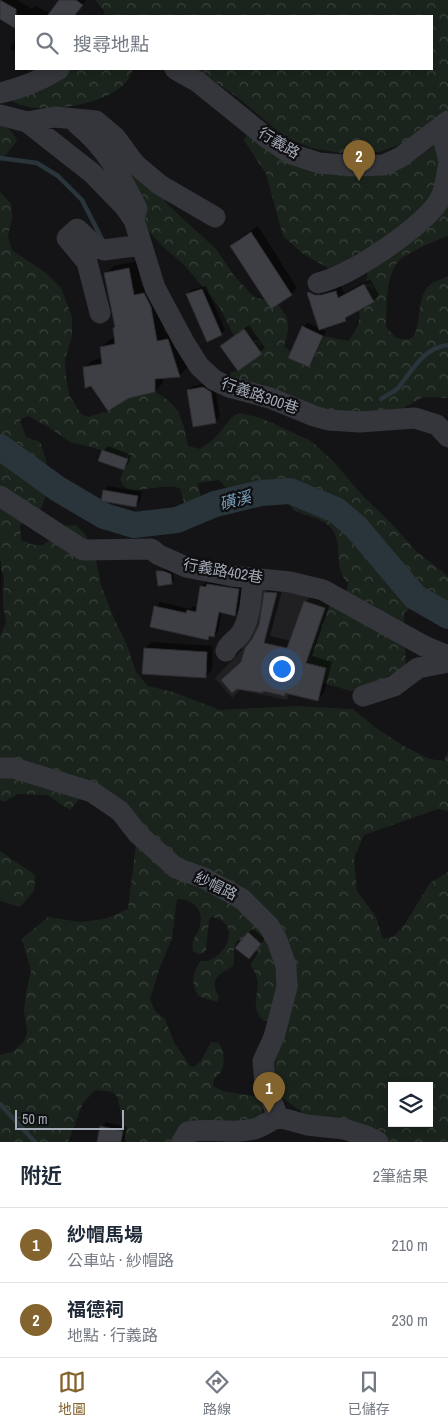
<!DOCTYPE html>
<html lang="zh-TW">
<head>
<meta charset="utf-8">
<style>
  :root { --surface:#fff; --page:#f2f2f3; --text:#1f2937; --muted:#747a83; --line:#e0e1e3; --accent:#84642e }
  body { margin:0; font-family:"Archivo Narrow","Noto Sans TC",sans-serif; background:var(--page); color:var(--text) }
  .controls { position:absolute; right:15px; bottom:15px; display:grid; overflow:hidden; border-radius:0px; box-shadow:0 2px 8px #0003 }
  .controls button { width:45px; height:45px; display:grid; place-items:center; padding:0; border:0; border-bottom:1px solid var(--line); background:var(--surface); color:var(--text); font:25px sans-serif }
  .scale { position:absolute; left:15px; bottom:12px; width:109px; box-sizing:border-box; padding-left:5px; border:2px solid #a4abb8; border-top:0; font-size:14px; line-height:18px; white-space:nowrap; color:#a4abb8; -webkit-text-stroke:4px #0f0f11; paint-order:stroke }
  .you { position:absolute; left:281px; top:668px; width:18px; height:18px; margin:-12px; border:4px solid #fff; border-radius:50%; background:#1a73e8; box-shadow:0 0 0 8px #1a73e833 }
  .badge { display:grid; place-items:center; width:32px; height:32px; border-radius:50%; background:var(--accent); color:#fff; font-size:16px; font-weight:700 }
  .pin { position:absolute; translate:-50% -41px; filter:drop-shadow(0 1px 2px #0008) }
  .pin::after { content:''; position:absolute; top:26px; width:18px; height:15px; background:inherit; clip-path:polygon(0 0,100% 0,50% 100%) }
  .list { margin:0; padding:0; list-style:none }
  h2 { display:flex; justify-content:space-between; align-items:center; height:65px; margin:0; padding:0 20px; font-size:21px }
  h2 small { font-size:16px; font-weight:400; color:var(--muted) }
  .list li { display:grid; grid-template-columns:32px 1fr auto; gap:15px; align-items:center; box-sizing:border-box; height:75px; padding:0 20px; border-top:1px solid var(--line) }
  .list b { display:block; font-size:19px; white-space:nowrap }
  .list p { margin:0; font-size:16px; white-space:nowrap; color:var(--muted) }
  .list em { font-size:16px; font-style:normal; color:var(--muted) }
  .icon { flex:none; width:28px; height:28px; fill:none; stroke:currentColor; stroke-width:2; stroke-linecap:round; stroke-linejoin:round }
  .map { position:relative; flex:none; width:448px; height:1142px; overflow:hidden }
  .search { position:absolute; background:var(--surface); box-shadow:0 2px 8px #0003; left:15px; right:15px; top:15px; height:55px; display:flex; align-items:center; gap:12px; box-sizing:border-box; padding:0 18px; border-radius:0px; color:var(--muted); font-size:19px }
  .sheet { height:215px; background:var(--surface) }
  nav { display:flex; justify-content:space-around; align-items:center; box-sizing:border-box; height:70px; border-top:1px solid var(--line); background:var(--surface); font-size:14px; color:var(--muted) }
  nav a { display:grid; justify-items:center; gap:2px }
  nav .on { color:var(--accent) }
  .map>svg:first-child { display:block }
</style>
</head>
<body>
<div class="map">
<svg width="448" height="1142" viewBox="0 0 448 1142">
  <defs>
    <pattern id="forest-crowns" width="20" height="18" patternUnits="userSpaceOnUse" patternTransform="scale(1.25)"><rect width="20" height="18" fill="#1b241c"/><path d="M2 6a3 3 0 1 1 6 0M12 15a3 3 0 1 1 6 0" fill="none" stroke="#39413b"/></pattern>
  </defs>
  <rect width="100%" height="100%" fill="#141416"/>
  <path fill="#202023" d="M256 584 279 587 329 604 310 660 298 658 287 700 240 690 232 698 215 678 242 650Z"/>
  <path fill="url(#forest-crowns)" fill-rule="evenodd" d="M95 0H448V110L409 141 379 152 341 153 312 148 286 138 237 97 197 69H432V16H102L105 12Z
    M68 69H133C125 102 58 112 29 107 22 106 14 102 7 99Z
    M0 124C8 126 14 133 17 141L0 162Z
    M448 132V236C437 240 403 254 397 263 385 280 387 308 386 327L396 338C401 339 407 340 411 338 422 334 415 296 430 285 435 281 443 279 448 276V398L423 397 400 410 348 418 229 381 231 372 238 371 262 353 244 329 234 336 220 308 203 287 184 265 159 243 142 223 121 165 158 191 168 205 216 249 235 277 254 297 265 300 271 309 278 305C291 320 290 327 284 346L309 367 323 336 349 341C355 331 362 322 359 310L374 302 364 284C371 272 367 265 361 253H357L344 266 336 268H328L302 253 283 236 266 174 244 140 247 133 295 161H413L430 149Z
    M0 192 11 204 12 218 8 236 12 250 46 273 61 288 72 317V336L65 359 66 377 69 395 81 414 88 417 108 411 129 398 155 392C180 405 183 420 188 446L200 449 215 438 232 417 239 413 261 418 311 441 333 461 363 496 393 525 417 552 448 576V618L424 613 412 606 404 613 406 667 357 691H351L323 683 326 668 301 662V658L310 660 329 604 346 594 348 583C331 565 345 547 332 529 323 517 307 518 295 510 291 508 289 502 285 498L252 500 241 498 233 495 219 480 198 483 203 509C199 515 195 518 188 516L180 489C164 480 127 501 120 480L128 459 102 450 70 442 50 428 28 416 23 418 20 421 26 437 40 442 46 460 48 478 46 496 39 513 20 525 21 540C43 551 49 544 62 526L76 525 86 535 96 560 101 585 113 616 127 645 136 672 148 686 173 692 220 710 293 706 353 709 376 728 405 747 430 759 444 761 448 752V811L438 809 364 835 354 858 357 891 376 917 383 939 394 936 403 927 430 883 448 872V1142H358L306 1115 280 1096 274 1077 272 1057 280 1032 279 931 179 863 85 792 70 810 47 795 18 794 4 802 0 800V636L6 623 3 604 4 576 0 568ZM392 1086H429V1123H392Z
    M136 844 238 901 273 949 279 986 272 1021H264C244 1002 269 988 250 965L258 953 247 941 238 940C231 949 236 956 233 966 219 975 208 978 219 997L217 1002 198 996C191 982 192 975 200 961 204 961 209 961 212 959 231 950 238 920 211 917L209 920 206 950C201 955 199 955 193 951 191 937 198 936 200 925 204 908 191 899 177 899L172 938 159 970 150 999 155 1011 165 1019 174 1042 190 1066 195 1067 202 1059 211 1042 219 1043C226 1055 226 1071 214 1079L213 1086 223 1091 259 1097 264 1102 261 1119 175 1142H126L118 1098 113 1092 95 1090 83 1103 68 1142H0V1055L14 1051 24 1041 27 1032 24 1010 26 993 31 971 22 939 48 917 80 922 105 919 128 909Z
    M0 851 35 875 34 891 20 907 0 901Z"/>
  <path fill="#0007" d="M0 0H17L32 9 35 6 55 15 16 16V28L0 18Z
    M60 0H86L74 16H63L53 9Z
    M16 38V52L10 49Z
    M258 226 297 288 291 294 232 246 238 239Z
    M137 261 142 287 152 286 159 298 165 334 176 331 187 368 179 376 163 377V383L155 391 84 368 93 360 102 358 101 348 109 340 115 338 114 328 116 326 106 274 114 266Z
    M370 279 379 295 373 301 351 314 345 320 320 328 326 331 313 361 309 366 303 327 307 323 320 328 308 293 314 287 341 286 344 293Z
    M206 286 225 330 221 334 187 294 191 290Z
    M249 325 265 348 238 370 226 342Z
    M208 383 215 388 220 417 215 422 188 390 193 386Z
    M108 446 131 455 128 464 124 469 103 451Z
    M108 486 142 492 140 501 136 506 104 491Z
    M0 561H1L0 605Z
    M166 569 173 572 174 581 172 583 158 572Z
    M212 580 243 585 239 610 235 614 222 611 218 632 208 639 156 607 160 602 190 609 192 606 198 607 201 587 206 582 210 583Z
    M272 586 283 587 270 636 291 641 305 602 312 595 331 601 312 656 332 662 324 693 317 700 287 692 284 695 243 661 260 625 265 592Z
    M152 642 213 646 212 670 205 677 145 648Z
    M253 929 265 939 253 953 248 933Z
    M106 1122 127 1127 123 1142H98L101 1127Z"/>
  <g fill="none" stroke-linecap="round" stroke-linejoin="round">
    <path stroke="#29343b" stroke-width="4.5" d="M0 158 37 163 58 176 82 200 102 239
      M381 399C387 395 394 392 398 388 412 371 423 348 448 345
      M0 1104 35 1142"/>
    <path stroke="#29343b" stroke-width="26" d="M0 447 58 489 104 516 134 525 177 520 215 504 261 493 290 491 336 510 356 527 415 597 448 616"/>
  </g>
  <path fill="#3e3f44" stroke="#2e2e32" d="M0 0 16 9V29L0 19Z
    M59 0H76L83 5 74 16H47Z
    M251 232 292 295 271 309 230 246Z
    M129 268 134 295 144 293 151 307 157 341 168 339 180 377 155 379V392L129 398 108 411 91 386 85 388 83 367 102 364 100 347 115 344 113 328 115 327 104 273Z
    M364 284 374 302 345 318 346 321 319 330 307 293 309 292 315 295H321L336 291 338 298Z
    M202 289 222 335 207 342 186 294Z
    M302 326 323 336 309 367 288 358Z
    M244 329 262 354 238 371 220 346Z
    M203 387 211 392 216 423 193 427 187 390Z
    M102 450 128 459 124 470 98 461Z
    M103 490 138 496 136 507 101 501Z
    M156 571H163L171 574 172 584 158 586Z
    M207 584 239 589 235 616 219 612 214 637 209 636 208 640 150 627 154 606 186 613 187 610 196 612 200 586 206 587Z
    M264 592 277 593 264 643 287 648 304 601 325 608 306 663 326 668 318 701 285 693V696L263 691V693L237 689 232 693 221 680 241 662 245 648 252 639 259 625Z
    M144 648 207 652 206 678 142 674Z
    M248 932 261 944 249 959 235 948Z
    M100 1126 123 1131 121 1142H97Z"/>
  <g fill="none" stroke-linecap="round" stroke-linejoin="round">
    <path stroke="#34363b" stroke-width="21" d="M175 69 198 82 267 138 291 154 319 163 354 166 384 165 401 157 448 121
      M0 93C22 88 40 81 59 69
      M0 115 27 122 55 117 96 121 115 137 135 164 160 185 215 217
      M27 122 92 173 125 207 134 220 155 288 184 342 199 366 214 380 229 387 270 398 314 416 328 420 360 422 415 418 437 425 448 437
      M77 124C107 148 120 175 137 209L136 211
      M441 127 448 158
      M318 283C349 277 421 228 439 201 445 191 446 179 448 167
      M100 313 87 262 67 238 77 229 95 246 104 250 142 245
      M0 496 83 550 151 549 159 555 186 567 232 576 290 582 323 590 424 646 448 656
      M226 651C228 643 237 640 241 633 251 618 251 595 253 578
      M363 696 394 686 418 668 448 662
      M0 768H14L92 792 120 811 138 834 176 868 204 878 242 899 269 926 277 940 286 966 287 987 274 1037 263 1061 265 1084 278 1117 307 1125 344 1129 366 1136 378 1142
      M182 1142 188 1132C209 1127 232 1135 254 1129 262 1127 270 1121 278 1117"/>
  </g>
  <g text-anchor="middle" stroke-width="4.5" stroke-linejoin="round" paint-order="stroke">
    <g font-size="15" fill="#a4abb8" stroke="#0f0f11">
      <text transform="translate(279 143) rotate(31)" y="5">行義路</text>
      <text transform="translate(260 396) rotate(19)" y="5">行義路300巷</text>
      <text transform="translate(223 571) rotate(10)" y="5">行義路402巷</text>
      <text transform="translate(216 886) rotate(26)" y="5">紗帽路</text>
    </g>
    <g font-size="16" font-style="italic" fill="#779cb7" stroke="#0f0f11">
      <text transform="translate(235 500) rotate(-14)" y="6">磺溪</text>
    </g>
  </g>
</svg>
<div class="controls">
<button><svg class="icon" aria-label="layers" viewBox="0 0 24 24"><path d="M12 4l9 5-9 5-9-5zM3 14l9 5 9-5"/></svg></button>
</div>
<div class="scale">50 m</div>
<div class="you"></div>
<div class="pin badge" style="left:269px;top:1113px">1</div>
<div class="pin badge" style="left:359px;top:181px">2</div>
<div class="search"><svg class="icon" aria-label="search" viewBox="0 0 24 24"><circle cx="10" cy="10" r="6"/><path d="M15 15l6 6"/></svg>搜尋地點</div>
</div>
<section class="sheet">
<h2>附近<small>2筆結果</small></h2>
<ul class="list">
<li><span class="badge">1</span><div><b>紗帽馬場</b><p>公車站 · 紗帽路</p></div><em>210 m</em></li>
<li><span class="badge">2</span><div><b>福德祠</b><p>地點 · 行義路</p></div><em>230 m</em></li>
</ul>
</section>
<nav>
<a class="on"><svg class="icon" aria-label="map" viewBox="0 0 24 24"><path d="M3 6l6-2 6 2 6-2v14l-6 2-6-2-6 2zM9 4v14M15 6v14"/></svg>地圖</a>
<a><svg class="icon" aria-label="directions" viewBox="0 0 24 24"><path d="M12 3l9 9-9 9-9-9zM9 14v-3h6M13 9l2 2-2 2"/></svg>路線</a>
<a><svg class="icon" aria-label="saved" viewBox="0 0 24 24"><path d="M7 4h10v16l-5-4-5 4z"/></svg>已儲存</a>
</nav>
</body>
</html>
